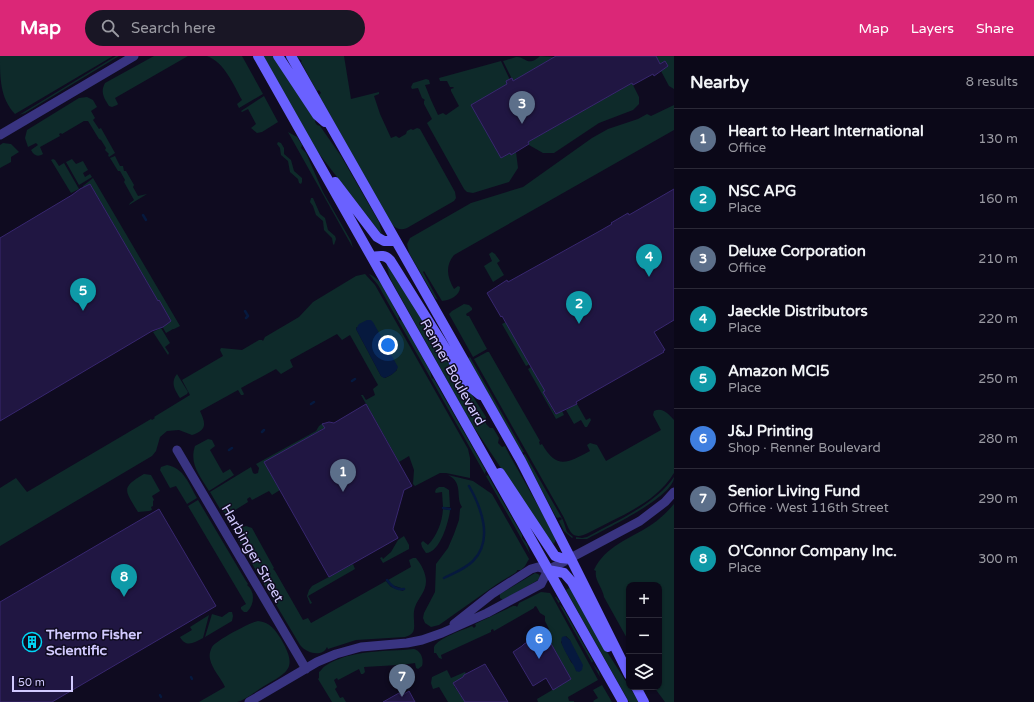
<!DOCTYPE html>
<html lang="en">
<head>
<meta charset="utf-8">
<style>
  :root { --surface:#0b0818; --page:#191625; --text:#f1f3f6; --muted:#9a9aa2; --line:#2b2937; --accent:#db2777 }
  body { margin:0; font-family:"Varela Round",sans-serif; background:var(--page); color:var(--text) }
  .controls { position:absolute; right:12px; bottom:12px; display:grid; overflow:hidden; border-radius:8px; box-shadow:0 1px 3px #0004 }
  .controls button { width:36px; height:36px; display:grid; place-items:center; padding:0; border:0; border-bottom:1px solid var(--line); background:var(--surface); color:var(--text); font:20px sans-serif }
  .scale { position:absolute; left:12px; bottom:10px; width:61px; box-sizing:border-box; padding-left:4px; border:2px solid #d2caff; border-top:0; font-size:11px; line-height:14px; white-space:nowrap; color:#d2caff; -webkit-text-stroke:3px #0f0b20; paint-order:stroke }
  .you { position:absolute; left:388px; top:289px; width:14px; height:14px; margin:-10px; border:3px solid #fff; border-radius:50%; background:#1a73e8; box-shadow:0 0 0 6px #1a73e833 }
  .badge { display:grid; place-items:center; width:26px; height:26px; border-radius:50%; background:var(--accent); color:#fff; font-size:13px; font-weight:700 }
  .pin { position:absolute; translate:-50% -33px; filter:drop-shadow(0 1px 2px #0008) }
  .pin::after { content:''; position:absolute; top:21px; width:14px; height:12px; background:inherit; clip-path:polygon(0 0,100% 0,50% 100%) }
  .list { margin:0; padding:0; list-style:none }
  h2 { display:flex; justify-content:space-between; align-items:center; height:52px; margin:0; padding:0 16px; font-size:17px }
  h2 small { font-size:13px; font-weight:400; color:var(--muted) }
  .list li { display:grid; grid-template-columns:26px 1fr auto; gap:12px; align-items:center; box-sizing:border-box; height:60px; padding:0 16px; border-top:1px solid var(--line) }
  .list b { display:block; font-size:15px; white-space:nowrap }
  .list p { margin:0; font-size:13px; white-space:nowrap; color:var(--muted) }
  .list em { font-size:13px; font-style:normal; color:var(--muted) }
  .icon { flex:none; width:22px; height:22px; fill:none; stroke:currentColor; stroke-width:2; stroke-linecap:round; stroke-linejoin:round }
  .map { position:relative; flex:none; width:674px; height:646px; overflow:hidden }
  header { display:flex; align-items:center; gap:24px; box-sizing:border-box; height:56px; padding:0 20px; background:var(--accent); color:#fff }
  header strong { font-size:19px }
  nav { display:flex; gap:22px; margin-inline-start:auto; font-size:14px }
  .search { width:280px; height:36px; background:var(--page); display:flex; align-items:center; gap:10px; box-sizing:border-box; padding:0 14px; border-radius:22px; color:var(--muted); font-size:15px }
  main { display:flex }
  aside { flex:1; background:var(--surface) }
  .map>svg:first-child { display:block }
</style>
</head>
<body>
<header>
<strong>Map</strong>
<div class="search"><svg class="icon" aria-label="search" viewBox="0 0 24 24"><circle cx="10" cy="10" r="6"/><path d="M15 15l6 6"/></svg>Search here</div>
<nav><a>Map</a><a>Layers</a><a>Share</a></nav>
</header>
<main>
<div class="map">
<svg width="674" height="646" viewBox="0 0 674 646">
  <rect width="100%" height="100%" fill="#0f0b20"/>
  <path fill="#0e2a2a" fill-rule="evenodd" d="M0 0H113L15 58C0 42 0 22 0 0Z
    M116 0H119L25 57 19 59Z
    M154 0H188L115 42 118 48 117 49 112 51 109 50C104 42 100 36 105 27Z
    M207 0H242L263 38 239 52 237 48 242 44C233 28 225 7 207 0Z
    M263 0H273L315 64V66L317 69 320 70 341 100 379 166 382 179 316 94Z
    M296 0H344L351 43 379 36V38L374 40 380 58 391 82 396 80 399 82 406 78 407 75 411 73 413 74 417 72 420 73 455 136 456 142 454 145 407 172C399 175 395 172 390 166L320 41 319 39 321 37 319 34 317 35 315 32 301 6 302 5Z
    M540 0 555 1 513 25 503 5C507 4 512 2 516 1 526 0 527 12 540 0Z
    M656 0H674V33L669 30 661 15 668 10 665 5 660 8Z
    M501 5 511 26 501 102 510 97 511 99 516 96 518 112 509 126 473 137 467 136 464 133 427 67 432 63 424 48V45L425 44 422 42 418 32 412 33 411 31 413 27 426 23 429 24 430 28 425 29 431 44 438 59 443 57 446 59 459 50 451 35V33L454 32 453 31H450L447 25H440L439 22Z
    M632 27 639 41V48L633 54 599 67 554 97H543L529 89 528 86Z
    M264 40 278 66 262 76 257 77 251 72 256 68 248 53 242 56 241 55Z
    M87 41 93 44 97 51 91 55 95 62 93 64 99 73 101 72 115 97 109 101 108 99 109 98 105 94 106 92 101 84 99 83 88 65H84L62 78 61 77 59 78 60 80 40 91 43 98C38 101 34 100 31 94L38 89 36 87 28 91 25 82 27 74 79 42Z
    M674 49V74L454 199C445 210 447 221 454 233L458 230 460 231C460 240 450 244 442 245L424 215 423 216 438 244 435 242 409 197 407 188 410 182 471 147 523 131 592 82 608 73 638 63 647 58 651 60Z
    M288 76 297 81 302 89 301 92 306 97 323 136 351 185 353 192Z
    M278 86 281 87 284 92V98L291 104 294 115 302 122V126L301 128 299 127 298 123 290 116 288 105 281 99 280 92 277 88Z
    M3 87 11 88 19 96 11 101V106L0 112V89Z
    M115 100 120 110H123L124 115H126L134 129 133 131 138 140 147 138 129 149 130 147 134 144 124 126 125 124 120 115H118L110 102Z
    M53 103 55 104 59 110 64 107 79 133 71 137 51 104Z
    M72 103 76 108 83 105 88 114 83 117 85 121 90 118 92 121 79 129 66 106Z
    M93 122 180 270 174 273H173L166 277 162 270 171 264 159 245H158L90 128 83 132V130Z
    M311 142H313L320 158 325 162 328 174 335 180 336 183 334 189 333 188 332 182 324 174 323 165 316 159 313 150 310 146Z
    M492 196 495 198 500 205 497 207 504 219 493 226 484 210 492 205 489 198Z
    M387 209 390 210 486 361V368L490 372H493L499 382 498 387 502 391 505 390 509 398 554 478 556 483 554 488 549 484 471 367 392 226 389 219Z
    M365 218 375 229 468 393 470 402V422L446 417H440L415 430 413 428 414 414 409 400 399 406 361 339H363L366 344 375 339 373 333 378 329 350 279 342 284 337 278 290 304 293 311 281 318 276 313 241 332 244 338 243 339H241L238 334 200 355C206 368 207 374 192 379L179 374 167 375 160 381 156 395 152 400 0 490V432L16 422 27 436 151 363 152 364 155 362 154 361 190 339 182 324 223 300 220 294 221 292 242 294 259 284H262L263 285 265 281 299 261 313 246 356 220ZM356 271 397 314 391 319 385 322 381 320 356 273Z
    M369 218C384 224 391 246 398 259L399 262 398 263 402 265 430 315 432 323 433 322 435 325 486 415 485 417 486 420 488 419 490 423 522 479V482L527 488 530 498 378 229Z
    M464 248 469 249 472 252V254L466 258 467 260H469L487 293 473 301 449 258 452 255Z
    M506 266 530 308 526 310 502 268Z
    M161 272 170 287 165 291 169 297 168 299 153 276Z
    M487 296H489L540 385 539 386 540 389 542 388C557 414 567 407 590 395L587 389 590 387 597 389 606 405 661 374 653 359 654 355C663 351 668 358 674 364V417C656 447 620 460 590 476 570 487 570 473 563 460L474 303Z
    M470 301 524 396 522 397 468 302Z
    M531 311 545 335 543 336 555 358 562 355 564 359 556 363 528 313Z
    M177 318 188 336 187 338 180 342C175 334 170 327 177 318Z
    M577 348 586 364 590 362 591 364 587 371H585L581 364 574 368 566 354Z
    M323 367 326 371 265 406 280 434 272 439 269 435 252 444 250 441 247 443 248 446 232 456 225 457 220 453 210 436 251 411 253 417 255 418 258 417 259 412 256 408 316 375 319 370Z
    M208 383 212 384 215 390 210 394 223 417 230 413 234 419 209 435C200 420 189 408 195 390Z
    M525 398 563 464 567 476 573 481 572 482 564 475 559 465 562 463 560 461 558 462 556 461 523 399Z
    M167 409C184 412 189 428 197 442L187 448 176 430 170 432 160 414 161 411Z
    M144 418 151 419 160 435 152 440 154 444 153 445V450L151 451 152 454 149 455 138 456C125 434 120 432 144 418Z
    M448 419 473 425 492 438 529 503 525 510 521 514H517V515L515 517 497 528 439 569 431 571 425 567 423 562 424 557 435 536 436 508 448 492 454 478 459 464 460 453 462 451C455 441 464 427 448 419Z
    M674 421C674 441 605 473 587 483H576V481L582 482 587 481C616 465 656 448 674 421Z
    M439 431H444L449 434 450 451H443L442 436 436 437 435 436 436 433Z
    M198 444 246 525 248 528 247 529C255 535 255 548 247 556H244L241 553V551L246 548 188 450Z
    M674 448V646H665L654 631H659V529H629V586L604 541C603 532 594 524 596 515L594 514C605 490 630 483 651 469 660 463 667 456 674 448Z
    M443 453 450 454C449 465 440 497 426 497L422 491 421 487 423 485 428 489C437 479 442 467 443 453Z
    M246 470 252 472 274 512 273 513 275 515 303 564 308 562 311 567 386 525 391 531 403 535 404 533 392 529 388 524 411 511 409 504 413 502H416C421 508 426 517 426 525 426 536 418 542 415 551 412 559 416 571 413 576 411 579 408 580 405 581L356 584 328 593 327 591C323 601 307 598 300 589L262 525V521H260L258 518 238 484 237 476 241 472Z
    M404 480 409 489V493L383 507 380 502 382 501 383 503 391 496 398 484Z
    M353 508 355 513 308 540 312 547 310 548 307 540 309 534 312 530Z
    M535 517 538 518 540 520 538 524 503 544 500 542V538Z
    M571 531 604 591 639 646H629L568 538 566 534Z
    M541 536 550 537 552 540 598 624 568 641 569 645H574V646H538L537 643 571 623 553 591 535 582 532 583 549 573 545 565V560L540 557 536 550 534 551V552L494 575 493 573 491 574V576L441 599 442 603 439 602 436 597H434V591C438 582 463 574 472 570L474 572 476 570 475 568 513 550H516L517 551 519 547ZM566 580 570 584 577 616 575 610 571 606 561 586Z
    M555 541H556L560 546 558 547 563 552 593 605 592 607 599 616 600 621Z
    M229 556H232L233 560 232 565 205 581 212 558 222 561Z
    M209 559 203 582C194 587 186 592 180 581L192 574 190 571Z
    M258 565C270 566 275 574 281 583 299 614 287 616 261 632 255 636 244 644 237 646 228 646 209 646 199 646L225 631C221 622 212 613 210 603 209 599 210 595 212 591 217 584 249 567 258 565Z
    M414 593C421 595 424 603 422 610L418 613 416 612 415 607 401 609V615L399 614 398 609 364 611 365 616 363 618H361L359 613 340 623 338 624 337 622 334 624 337 631 335 633 340 642 343 641 346 646H332L318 623 319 622V616C322 614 322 612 325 610 351 593 385 596 414 593Z
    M447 614 451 622 465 616 466 618 454 630 464 644V646H448L439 631 433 633 431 627 432 621Z
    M602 629 612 646H594L593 645 598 642 593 634Z"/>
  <path fill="#06193e" d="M367 264H371L373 266 398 311C396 317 390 320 384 322L381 320 356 273 359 268Z
    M565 580 570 584 583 609 582 614 579 616 576 615C574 606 558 590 562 581Z"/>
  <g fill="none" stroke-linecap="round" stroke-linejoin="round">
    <path stroke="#06193e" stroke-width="2.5" d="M143 159 146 164
      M245 255 248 260 246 262
      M352 325 355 323
      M311 348 314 346
      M262 376 264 374
      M229 394 232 392
      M443 452 450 453
      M444 522C454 517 465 513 473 505 494 484 481 451 469 430
      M387 524C391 530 397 534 404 533
      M191 621 192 623
      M160 639 161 641"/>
  </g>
  <path fill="#201642" stroke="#38276f" d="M556 0H656L660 8 665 5 668 10 654 20 653 18 633 29 632 27 528 86 529 88 511 99 510 97 501 102 471 49 507 28 506 25 512 22 513 25Z
    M90 128 158 245 159 244 171 265 163 271 152 275 0 365V182L72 139 80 133Z
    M674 133V264L654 276 665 294 663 295 664 296 576 346 577 348 556 358 543 336 545 335 531 311 502 260 501 261 487 237 507 224 508 226 598 176 612 168 611 167 628 157 629 159Z
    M366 348 412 430 404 434 393 473 398 482 329 521 264 406 325 372 322 368 329 366 334 367Z
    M159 453 216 550 52 646H0V546Z
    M545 577 571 623 553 634 546 622 533 630 513 596 522 590 524 588Z
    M485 608 508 646H465L453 627 463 621 464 619Z
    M409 635 415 646H383L399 637 401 640Z"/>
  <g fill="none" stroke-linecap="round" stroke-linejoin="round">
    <path stroke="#393481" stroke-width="9" d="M0 79 134 0
      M177 394 306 613
      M454 568 492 538 531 513 538 511 548 514
      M249 646 317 606 336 598 361 591 407 587 422 584 442 577 487 557 541 528 548 514 640 465 665 446 674 436"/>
    <path stroke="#6a61ff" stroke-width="10" d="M258 0 623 646
      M278 0 317 59 325 66
      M291 0 521 405 571 503 629 619
      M335 126 377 181 384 185H396
      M372 201C379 200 384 198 390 204L469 330 480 339
      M500 417 555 500 561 502 571 503
      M548 514 564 517 572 526 608 591
      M636 631 644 646"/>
  </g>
  <defs>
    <g id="building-ring" transform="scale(1)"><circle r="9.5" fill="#0f0b20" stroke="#00d5f5" stroke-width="1.5"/><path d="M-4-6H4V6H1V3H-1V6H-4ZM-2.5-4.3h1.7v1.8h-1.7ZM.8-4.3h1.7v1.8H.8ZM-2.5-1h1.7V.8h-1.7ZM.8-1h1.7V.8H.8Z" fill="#00d5f5"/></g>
  </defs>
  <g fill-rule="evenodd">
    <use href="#building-ring" x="32" y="586"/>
  </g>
  <g text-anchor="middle" stroke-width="3" stroke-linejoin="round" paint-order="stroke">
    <g font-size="14" fill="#d2caff" stroke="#0f0b20">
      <text transform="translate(453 316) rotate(61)" y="5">Renner Boulevard</text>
      <text transform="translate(253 497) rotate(60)" y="5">Harbinger Street</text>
    </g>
    <g font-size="14" font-weight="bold" fill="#d2caff" stroke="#0f0b20" text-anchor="start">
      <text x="46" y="583">Thermo Fisher<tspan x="46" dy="16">Scientific</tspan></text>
    </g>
  </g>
</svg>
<div class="controls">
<button>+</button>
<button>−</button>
<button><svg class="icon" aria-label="layers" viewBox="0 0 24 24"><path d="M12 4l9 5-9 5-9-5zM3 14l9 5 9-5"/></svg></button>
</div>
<div class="scale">50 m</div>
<div class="you"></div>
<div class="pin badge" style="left:343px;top:436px;background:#5c6f8a">1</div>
<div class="pin badge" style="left:579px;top:268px;background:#0f9aa8">2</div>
<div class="pin badge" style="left:522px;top:68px;background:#5c6f8a">3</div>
<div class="pin badge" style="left:649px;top:221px;background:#0f9aa8">4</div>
<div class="pin badge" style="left:83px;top:255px;background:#0f9aa8">5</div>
<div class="pin badge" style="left:539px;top:603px;background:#3f7fe0">6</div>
<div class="pin badge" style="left:402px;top:641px;background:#5c6f8a">7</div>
<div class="pin badge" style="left:124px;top:541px;background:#0f9aa8">8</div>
</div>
<aside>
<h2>Nearby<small>8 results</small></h2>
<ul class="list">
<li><span class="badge" style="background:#5c6f8a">1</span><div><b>Heart to Heart International</b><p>Office</p></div><em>130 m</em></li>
<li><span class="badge" style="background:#0f9aa8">2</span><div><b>NSC APG</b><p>Place</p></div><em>160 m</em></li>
<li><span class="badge" style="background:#5c6f8a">3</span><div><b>Deluxe Corporation</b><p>Office</p></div><em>210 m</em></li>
<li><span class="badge" style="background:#0f9aa8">4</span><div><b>Jaeckle Distributors</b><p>Place</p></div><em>220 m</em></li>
<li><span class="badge" style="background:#0f9aa8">5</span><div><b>Amazon MCI5</b><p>Place</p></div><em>250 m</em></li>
<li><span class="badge" style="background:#3f7fe0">6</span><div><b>J&amp;J Printing</b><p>Shop · Renner Boulevard</p></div><em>280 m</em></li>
<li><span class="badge" style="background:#5c6f8a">7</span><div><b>Senior Living Fund</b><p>Office · West 116th Street</p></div><em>290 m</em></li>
<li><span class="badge" style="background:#0f9aa8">8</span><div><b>O'Connor Company Inc.</b><p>Place</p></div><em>300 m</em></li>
</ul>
</aside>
</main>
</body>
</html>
